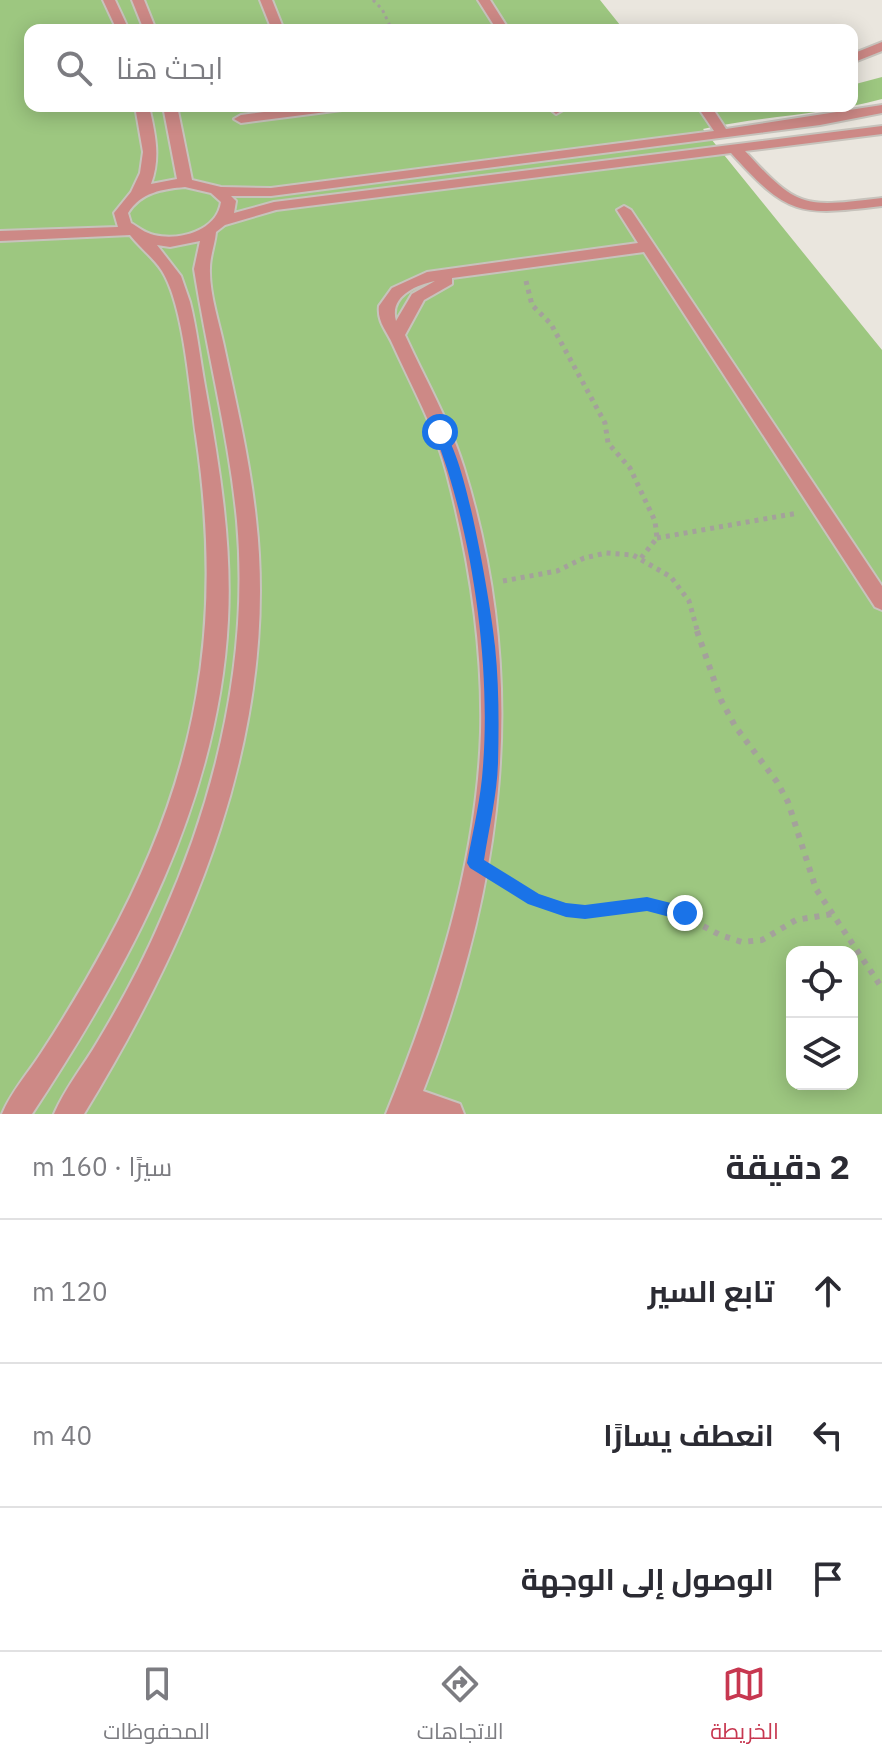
<!DOCTYPE html>
<html lang="ar">
<head>
<meta charset="utf-8">
<style>
  :root { --surface:#fff; --page:#f2f2f3; --text:#2b2b33; --muted:#7c7c81; --line:#e1e1e2; --accent:#c73750 }
  body { margin:0; font-family:"IBM Plex Sans",Cairo,sans-serif; background:var(--page); color:var(--text); direction:rtl }
  .controls { position:absolute; right:24px; bottom:24px; display:grid; overflow:hidden; border-radius:16px; box-shadow:0 4px 20px #0003 }
  .controls button { width:72px; height:72px; display:grid; place-items:center; padding:0; border:0; border-bottom:2px solid var(--line); background:var(--surface); color:var(--text); font:40px sans-serif }
  .stop { position:absolute; width:24px; height:24px; margin:-18px; border:6px solid #1a73e8; border-radius:50%; background:#fff }
  .stop.end { background:#1a73e8; border-color:#fff; box-shadow:0 2px 8px #0008 }
  .list { margin:0; padding:0; list-style:none }
  h2 { display:flex; justify-content:space-between; align-items:center; height:104px; margin:0; padding:0 32px; font-size:34px }
  h2 small { font-size:26px; font-weight:400; color:var(--muted) }
  .list li { display:grid; grid-template-columns:52px 1fr auto; gap:24px; align-items:center; box-sizing:border-box; height:144px; padding:0 32px; border-top:2px solid var(--line) }
  .list b { display:block; font-size:30px; white-space:nowrap }
  .list em { font-size:26px; font-style:normal; color:var(--muted) }
  .icon { flex:none; width:44px; height:44px; fill:none; stroke:currentColor; stroke-width:2; stroke-linecap:round; stroke-linejoin:round }
  .map { position:relative; flex:none; width:882px; height:1114px; overflow:hidden; direction:ltr }
  .search { position:absolute; background:var(--surface); box-shadow:0 4px 20px #0003; left:24px; right:24px; top:24px; height:88px; display:flex; align-items:center; gap:20px; box-sizing:border-box; padding:0 28px; border-radius:16px; color:var(--muted); font-size:30px }
  .sheet { height:536px; background:var(--surface) }
  nav { display:flex; justify-content:space-around; align-items:center; box-sizing:border-box; height:112px; border-top:2px solid var(--line); background:var(--surface); font-size:22px; color:var(--muted) }
  nav a { display:grid; justify-items:center; gap:4px }
  nav .on { color:var(--accent) }
  .map>svg:first-child { display:block }
</style>
</head>
<body>
<div class="map">
<svg width="882" height="1114" viewBox="0 0 882 1114">
  <rect width="100%" height="100%" fill="#eae6de"/>
  <path fill="#9dc780" fill-rule="evenodd" d="M0 0H600L624 30H30V106H685L688 110 717 106H852V85L882 77V99C823 115 762 116 703 129L882 350V1114H0ZM792 952H852V1084H792Z"/>
  <g fill="none" stroke-linecap="round" stroke-linejoin="round">
    <g stroke="#c7c3bc" stroke-width="4">
      <path id="minor" d="M103 0H115L129 30H117Z
        M132 0H144L156 30H144Z
        M260 0H272L284 30H272Z
        M478 0H490L509 30H497Z
        M882 42V51L852 63V54Z
        M882 105V113L820 125 271 196H231L236 201 234 213 274 202 882 126V134L745 151C799 210 804 207 882 198V206C799 216 788 216 731 153L276 210 225 225 216 232C215 244 210 256 210 268 209 293 219 322 224 346 236 403 250 460 256 519 280 732 193 936 84 1114H54C65 1088 84 1065 98 1041 122 1001 144 960 162 917 217 794 249 656 237 521 229 436 207 353 194 269L200 241 170 247 157 245 181 276 190 302C197 330 200 358 205 386 219 463 232 541 228 620 219 801 130 966 32 1114H2C11 1092 28 1073 41 1053 64 1018 86 981 106 944 198 775 224 627 196 436 190 393 184 306 162 271 153 257 140 248 130 235L0 241V231L118 227 114 213 131 192 140 173 143 152 135 106H149C155 133 161 157 151 184L177 179 163 106H177L192 180 221 187 271 188 714 131 697 106H711L726 129ZM185 187 211 193 221 202C217 231 179 241 154 235 145 233 138 227 131 223L128 213C141 192 163 189 185 187Z
        M311 106H349L342 110 241 123 234 119 241 115Z
        M546 106H560L563 110 556 114Z
        M624 206 631 210 882 586V610L875 607 644 252 452 278V284L424 300 405 335C425 379 450 422 464 468 530 682 504 885 423 1091L460 1104 464 1114H386C435 994 477 863 481 732 483 645 469 558 447 474 435 428 412 387 393 345 387 331 377 322 379 306L392 288 427 272 638 243 617 210ZM435 281 412 294 396 321C389 297 415 285 435 281Z"/>
    </g>
    <path stroke="#a4a19b" stroke-width="3" stroke-dasharray="3 4" stroke-linecap="butt" d="M373 0 382 9 392 30"/>
    <path stroke="#a4a19b" stroke-width="5" stroke-dasharray="4 5" stroke-linecap="butt" d="M526 281 532 305 551 324 605 423 608 443 630 468 655 521 657 538 641 558
      M657 538 798 513
      M503 581 557 571 584 558 606 553 633 555 671 577 689 601 698 633"/>
    <path stroke="#a4a19b" stroke-width="6" stroke-dasharray="5 7" stroke-linecap="butt" d="M697 631 721 700 735 726 777 782 788 802 816 889 882 988
      M500 878 536 899 574 911 644 905 669 908 720 935 742 942 762 940 796 920 832 914"/>
    <use href="#minor" fill="#cd8986" fill-rule="evenodd"/>
  </g>
  <path fill="#1a73e8" d="M440 429C464 440 492 613 495 646 499 685 499 724 498 763 497 795 489 828 484 860L539 894 566 903 585 905 647 897 691 908V919L685 921 647 911 585 919 566 917 528 904 470 868 467 863C473 831 481 798 483 766 491 663 472 528 434 432Z"/>
</svg>
<div class="controls">
<button><svg class="icon" aria-label="locate" viewBox="0 0 24 24"><circle cx="12" cy="12" r="6"/><path d="M12 2v4M12 18v4M2 12h4M18 12h4"/></svg></button>
<button><svg class="icon" aria-label="layers" viewBox="0 0 24 24"><path d="M12 4l9 5-9 5-9-5zM3 14l9 5 9-5"/></svg></button>
</div>
<div class="stop" style="left:440px;top:432px"></div>
<div class="stop end" style="left:685px;top:913px"></div>
<div class="search"><svg class="icon" aria-label="search" viewBox="0 0 24 24"><circle cx="10" cy="10" r="6"/><path d="M15 15l6 6"/></svg>ابحث هنا</div>
</div>
<section class="sheet">
<h2>2 دقيقة<small>سيرًا · 160 m</small></h2>
<ul class="list">
<li><svg class="icon" aria-label="ahead" viewBox="0 0 24 24"><path d="M12 20V5M6 11l6-6 6 6"/></svg><div><b>تابع السير</b></div><em>120 m</em></li>
<li><svg class="icon" aria-label="left" viewBox="0 0 24 24"><path d="M17 20v-9H6M10 6l-5 5 5 5"/></svg><div><b>انعطف يسارًا</b></div><em>40 m</em></li>
<li><svg class="icon" aria-label="arrive" viewBox="0 0 24 24"><path d="M6 21V4h12l-3 4 3 4H6"/></svg><div><b>الوصول إلى الوجهة</b></div></li>
</ul>
</section>
<nav>
<a class="on"><svg class="icon" aria-label="map" viewBox="0 0 24 24"><path d="M3 6l6-2 6 2 6-2v14l-6 2-6-2-6 2zM9 4v14M15 6v14"/></svg>الخريطة</a>
<a><svg class="icon" aria-label="directions" viewBox="0 0 24 24"><path d="M12 3l9 9-9 9-9-9zM9 14v-3h6M13 9l2 2-2 2"/></svg>الاتجاهات</a>
<a><svg class="icon" aria-label="saved" viewBox="0 0 24 24"><path d="M7 4h10v16l-5-4-5 4z"/></svg>المحفوظات</a>
</nav>
</body>
</html>
